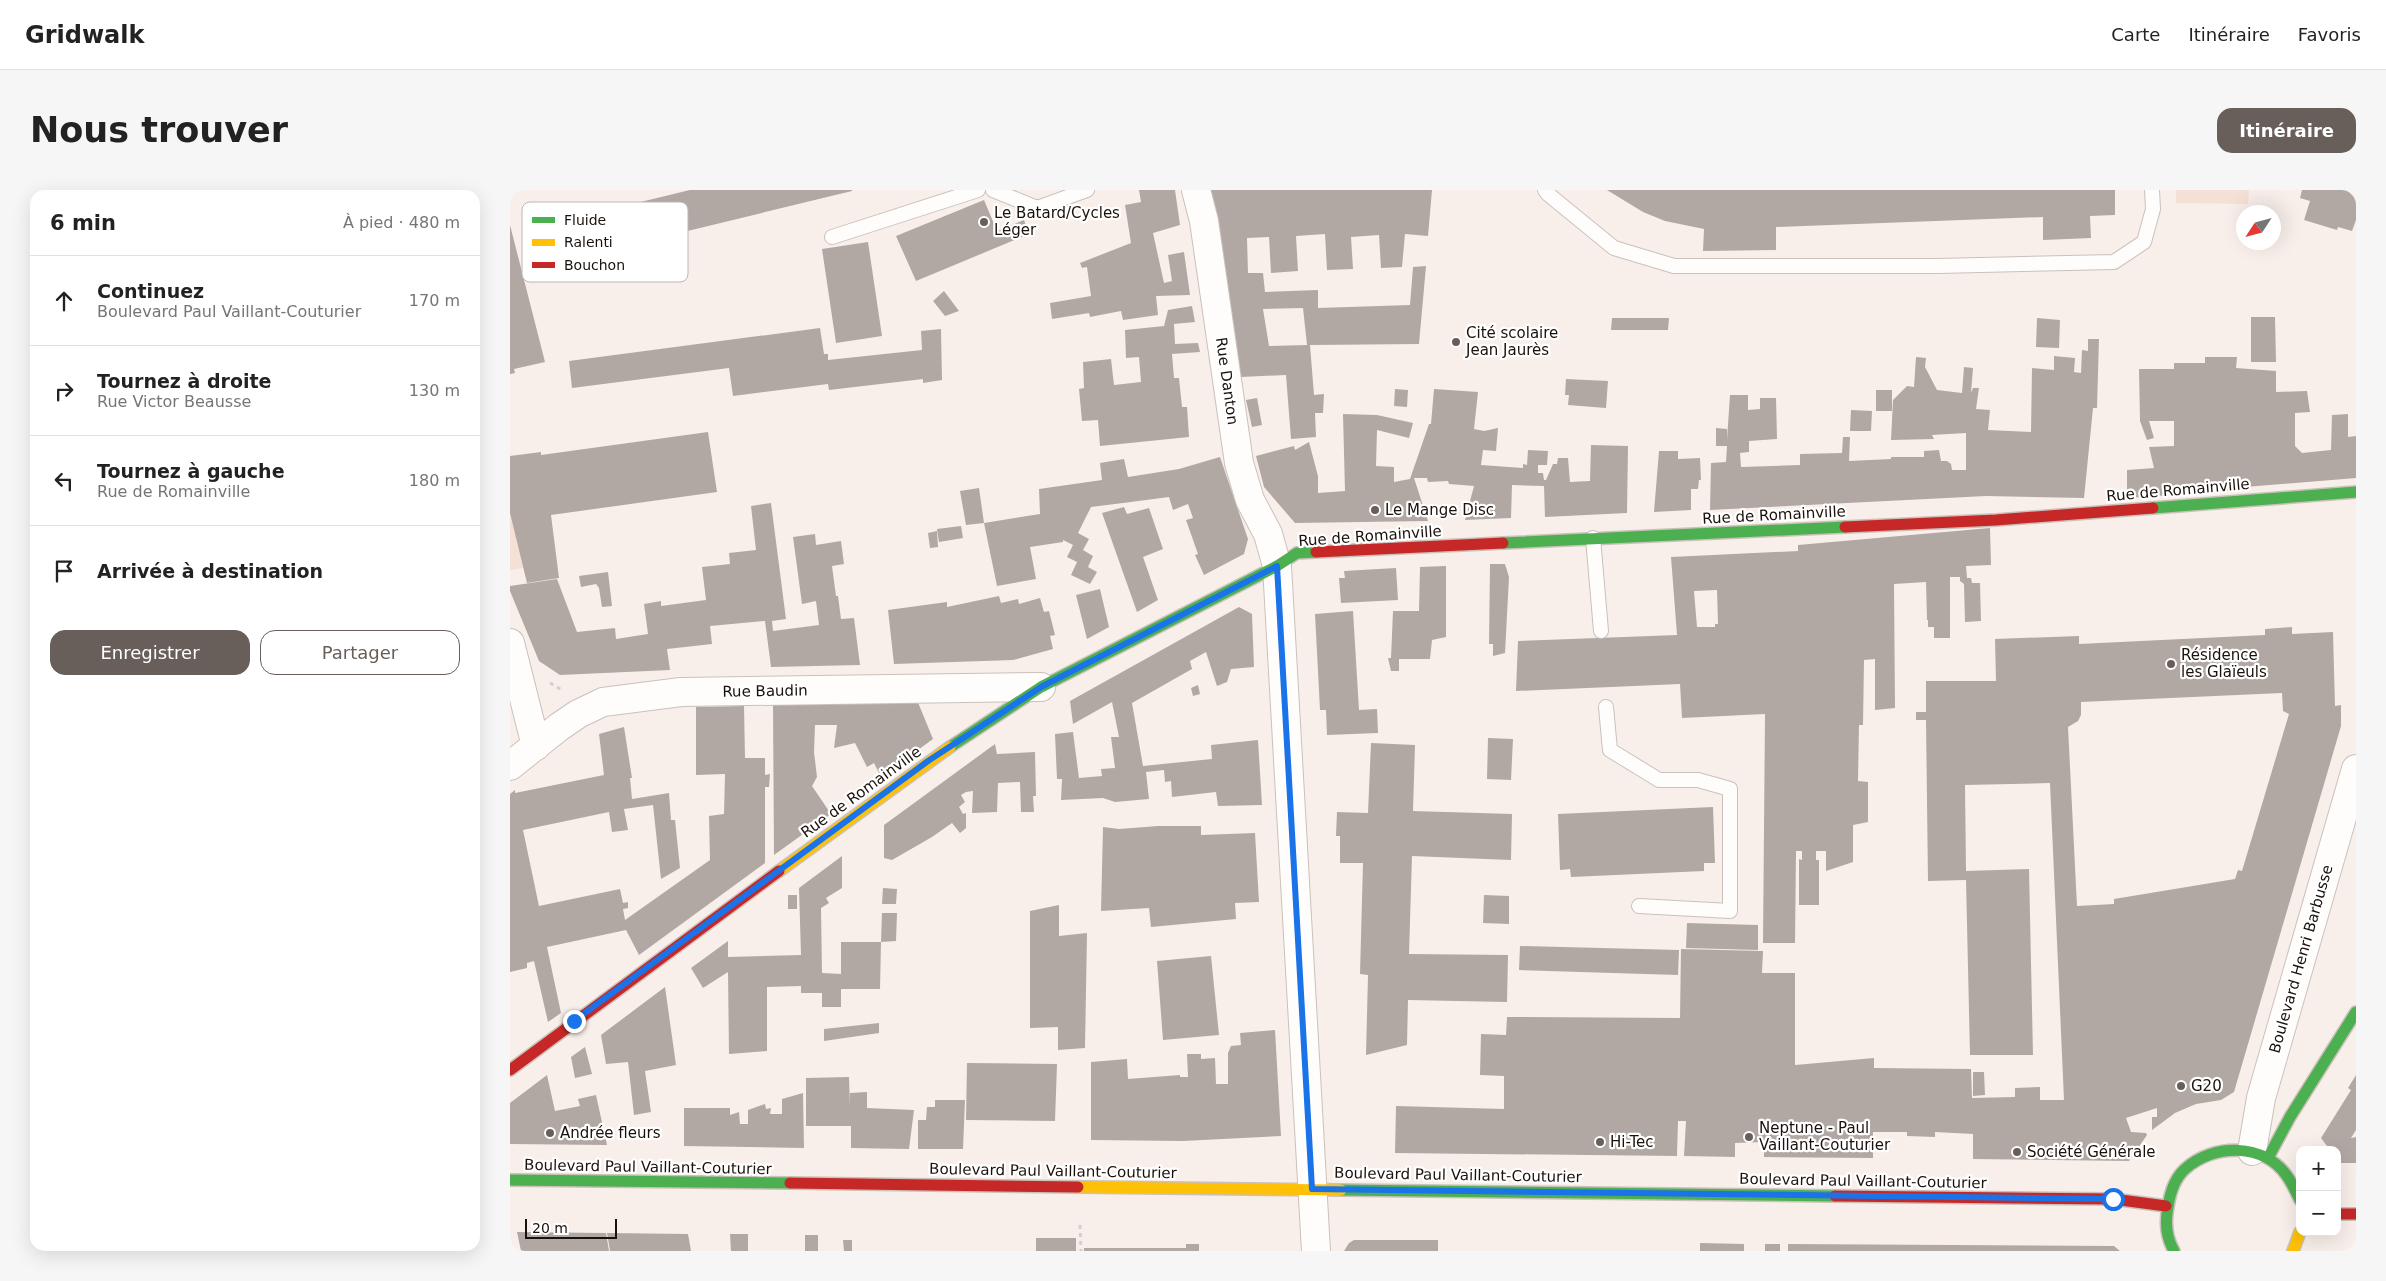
<!DOCTYPE html>
<html lang="fr">
<head>
<meta charset="utf-8">
<style>
  :root { --surface:#fff; --page:#f6f6f6; --text:#222; --muted:#767676; --line:#e0e0e0; --accent:#685f5a }
  body { margin:0; font-family:"DejaVu Sans",sans-serif; background:var(--page); color:var(--text) }
  .controls { position:absolute; right:15px; bottom:15px; display:grid; overflow:hidden; border-radius:10px; box-shadow:0 5px 20px #0002 }
  .controls button { width:45px; height:45px; display:grid; place-items:center; padding:0; border:0; border-bottom:1px solid var(--line); background:var(--surface); color:var(--text); font:25px sans-serif }
  .compass { position:absolute; left:1726px; top:15px; width:45px; height:45px; border-radius:50%; background:var(--surface); box-shadow:0 5px 20px #0002; rotate:234deg }
  .scale { position:absolute; left:15px; bottom:12px; width:92px; box-sizing:border-box; padding-left:5px; border:2px solid #1a110c; border-top:0; font-size:14px; line-height:18px; white-space:nowrap; color:#1a110c; -webkit-text-stroke:4px #fff; paint-order:stroke }
  .stop { position:absolute; width:15px; height:15px; margin:-11px; border:4px solid #1a73e8; border-radius:50%; background:#fff }
  .stop.end { background:#1a73e8; border-color:#fff; box-shadow:0 1px 5px #0008 }
  .list { margin:0; padding:0; list-style:none }
  h2 { display:flex; justify-content:space-between; align-items:center; height:65px; margin:0; padding:0 20px; font-size:21px }
  h2 small { font-size:16px; font-weight:400; color:var(--muted) }
  .list li { display:grid; grid-template-columns:32px 1fr auto; gap:15px; align-items:center; box-sizing:border-box; height:90px; padding:0 20px; border-top:1px solid var(--line) }
  .list b { display:block; font-size:19px; white-space:nowrap }
  .list p { margin:0; font-size:16px; white-space:nowrap; color:var(--muted) }
  .list em { font-size:16px; font-style:normal; color:var(--muted) }
  .actions { display:flex; gap:10px; padding:15px 20px }
  .actions a { flex:1; padding:11px 0; border:1px solid var(--accent); border-radius:15px; text-align:center; font-size:18px; color:var(--accent) }
  .actions .main { background:var(--accent); color:#fff }
  .icon { flex:none; width:28px; height:28px; fill:none; stroke:currentColor; stroke-width:2; stroke-linecap:round; stroke-linejoin:round }
  .map { position:relative; flex:none; width:1846px; height:1061px; overflow:hidden; border-radius:15px }
  header { display:flex; align-items:center; gap:30px; box-sizing:border-box; height:70px; padding:0 25px; background:var(--surface); border-bottom:1px solid var(--line) }
  header strong { font-size:24px }
  nav { display:flex; gap:28px; margin-inline-start:auto; font-size:18px }
  .intro { display:flex; align-items:center; justify-content:space-between; box-sizing:border-box; height:120px; padding:0 30px }
  h1 { margin:0; font-size:35px }
  .button { padding:12px 22px; border-radius:15px; background:var(--accent); color:#fff; font-size:18px; font-weight:700 }
  main { display:flex; gap:30px; padding:0 30px }
  aside { flex:1; background:var(--surface); border-radius:15px; box-shadow:0 5px 20px #0002 }
  .map>svg:first-child { display:block }
</style>
</head>
<body>
<header>
<strong>Gridwalk</strong>
<nav><a>Carte</a><a>Itinéraire</a><a>Favoris</a></nav>
</header>
<div class="intro"><h1>Nous trouver</h1><a class="button">Itinéraire</a></div>
<main>
<aside>
<h2>6 min<small>À pied · 480 m</small></h2>
<ul class="list">
<li><svg class="icon" aria-label="ahead" viewBox="0 0 24 24"><path d="M12 20V5M6 11l6-6 6 6"/></svg><div><b>Continuez</b><p>Boulevard Paul Vaillant-Couturier</p></div><em>170 m</em></li>
<li><svg class="icon" aria-label="right" viewBox="0 0 24 24"><path d="M7 20v-9h11M14 6l5 5-5 5"/></svg><div><b>Tournez à droite</b><p>Rue Victor Beausse</p></div><em>130 m</em></li>
<li><svg class="icon" aria-label="left" viewBox="0 0 24 24"><path d="M17 20v-9H6M10 6l-5 5 5 5"/></svg><div><b>Tournez à gauche</b><p>Rue de Romainville</p></div><em>180 m</em></li>
<li><svg class="icon" aria-label="arrive" viewBox="0 0 24 24"><path d="M6 21V4h12l-3 4 3 4H6"/></svg><div><b>Arrivée à destination</b></div></li>
</ul>
<div class="actions"><a class="main">Enregistrer</a><a>Partager</a></div>
</aside>
<div class="map">
<svg width="1846" height="1061" viewBox="0 0 1846 1061">
  <rect width="100%" height="100%" fill="#f9efea"/>
  <path fill="#f5e0d5" d="M1666 0H1739L1738 14 1666 13Z
    M0 321 13 378 0 380Z"/>
  <path fill="#b1a8a3" fill-rule="evenodd" d="M180 0H342V1L95 61 85 23Z
    M629 0H665L670 35 643 43 654 93 662 91 658 65 674 62 680 105 646 106 648 125 613 130 611 121 580 127 579 123 542 129 540 113 581 106 577 77 572 78 570 73 621 53 615 15 631 12Z
    M701 0H922L918 46 895 44 892 77 871 78 869 45 841 47 843 79 817 80 815 44 786 46 788 81 761 83 759 47 737 48 738 83H753L755 102 808 100V118L900 115 903 77 916 76 909 154 800 155 804 205 814 204 813 223H805L806 247 781 249 776 185 731 187ZM793 118 797 155 759 156 753 119Z
    M1097 0H1605V25L1580 26 1581 48 1533 50V27L1266 37V60L1193 61 1194 39 1155 31 1133 22Z
    M1792 0H1846V30L1842 41 1828 37 1827 40 1794 30 1800 11 1790 8Z
    M474 10 487 41 514 30 519 44 406 91 386 46Z
    M0 35 35 172 4 179 5 183 0 184Z
    M358 52 372 146 326 153 312 59Z
    M434 101 449 121 435 126 423 111Z
    M682 116 685 132 664 134 665 154 688 153 690 162 662 164 664 188H669L672 217H677L679 247 590 256 588 230 572 231 569 199 574 198 573 172 601 169 604 195 631 192 629 167 616 168 615 140 654 136 658 120Z
    M1741 127H1765L1766 172H1741Z
    M1102 128H1159L1158 140H1101Z
    M1527 128 1550 130 1549 158 1526 157Z
    M310 138 314 164H318V170L412 160 411 141 431 139 432 190 413 193V189L319 200 318 194 223 206 219 178 62 198 59 171Z
    M1578 149H1589L1587 218H1583L1574 308 1476 306 1200 320 1201 273 1216 272 1217 256H1206V238L1217 239V250L1220 205H1238V220L1250 219V208H1266L1267 249 1239 251V262L1230 263 1231 277 1290 275V264L1332 263 1333 247H1340L1339 271 1381 269V267H1414V261L1429 260 1431 271H1437L1441 274 1442 280H1456V243L1422 245 1424 249 1381 250 1383 210 1397 196 1404 197 1406 167 1416 168 1415 177 1427 200 1452 203 1454 177 1463 178 1461 203 1463 198H1469L1466 219 1480 220 1478 240 1521 242 1522 178 1544 180V166L1565 168 1564 182 1571 183 1572 160 1578 161Z
    M1695 167H1727L1726 178 1766 181V202L1797 201 1800 222 1785 223V256L1792 263 1821 260 1822 225 1838 224V247L1846 246V288L1735 297V300L1617 308V280L1644 278 1639 257 1664 256V231H1639L1644 248 1637 250 1630 231 1629 179H1664V173H1695Z
    M1056 189 1098 191 1096 218 1058 215 1059 205H1055Z
    M885 199 898 200 897 217 884 216Z
    M924 199 968 202 964 239 974 241 988 238 986 261 973 260 971 275 1013 278V274L1017 275 1018 260 1038 261 1037 275H1028V283H1033L1034 290H1036L1043 274H1047L1048 268H1058L1060 292 1080 291 1081 255 1118 256 1117 323 1035 327 1034 296 1002 295 1001 328 955 330 964 296 939 294 938 291 918 292 917 288H904L918 331 785 333 754 297 746 266 784 256 785 260 799 252 808 286V303L835 301 833 224 867 225 903 233 899 248 867 240 866 276 884 277V292L900 289 919 234H921Z
    M1366 200H1382V221H1366Z
    M747 208 752 235 742 237 736 210Z
    M1341 220 1362 221 1361 241H1340Z
    M198 242 207 302 41 325 49 388 17 393 0 323V266L31 262V265Z
    M1149 261H1168V269L1190 268 1191 290H1189L1188 299H1181V320L1144 322Z
    M710 267 738 349 734 364 694 385 685 365 688 364 676 330 683 328 678 314 663 320 659 307 613 313 581 317 568 343 579 349 573 360 583 366 578 377 587 382 580 394 561 385 567 372 557 367 563 355 553 350V352L520 357 526 389 487 396 474 333 530 324 529 299 592 290 590 273 614 269 618 287 669 279Z
    M469 298 474 333 456 335 450 301Z
    M261 313 276 429 262 431 263 441 309 435 306 411 292 414 283 347 305 344 306 355 331 351 334 374 322 376 326 406H328L331 429 344 428 350 475 261 477 255 431 200 436 202 454 157 459 160 480 50 485 29 471 0 401V396L47 389 67 442 105 438 106 449 138 444 134 414 151 411V416L196 410 192 377 220 374 219 363 246 360 241 316Z
    M614 317 617 324 639 318 653 359 633 367 648 410 627 422 592 323Z
    M451 336 453 348 429 352 427 339Z
    M1480 338 1481 375 1456 376 1457 388H1461L1462 393H1470L1471 431 1455 432 1454 394 1450 391V387H1440V448H1424V437H1418V430H1417L1416 392 1384 394 1385 518 1365 520V469L1354 470 1353 535H1349L1348 591 1358 592V632L1343 635V672L1316 681V661H1306V670H1309V715H1289V669L1292 670V661H1286L1285 753H1253L1255 524 1172 528 1170 494 1006 501 1008 451 1167 445 1161 367 1288 361V355ZM1207 400 1208 434H1205V437H1187L1184 401Z
    M427 341 428 357 420 358 418 343Z
    M980 374H995L999 387 995 463 983 466V454H979Z
    M936 376V447L922 450 920 469H889V481H881L878 468H881L883 421H909L910 377Z
    M886 378 888 410 831 413 829 388H835L834 381Z
    M98 382 102 416 92 417 89 398 86 394 71 397 69 386Z
    M590 399 599 437 577 449 566 405Z
    M489 406 491 413 508 409 509 414 530 408 534 422 539 421 545 445 540 446 543 459 503 470 384 474 378 420 437 412V417Z
    M729 417 742 424 744 477 721 479 717 492 707 496 696 462 680 471 682 479 622 513 633 576 702 569 701 555 748 550 752 615 708 616 706 602 662 607 661 591 655 592 654 580 636 582 639 609 605 612 593 608 551 610 552 589H547L545 544 563 542 569 588 592 586 591 579 605 578 601 547H609L602 512 563 534 560 511Z
    M843 421 849 520 867 519 868 543 817 545 816 520H810L805 424Z
    M1782 437V444L1823 442 1825 516 1831 515V536L1724 902 1711 910 1686 914 1665 923 1642 940V927H1647V918L1616 928 1621 942 1636 943 1637 945 1619 971 1463 969V944L1425 942V947L1397 946V942H1363V968L1254 967V952L1225 953V967L1174 966 1176 931H1168L1167 966 885 963 886 916 994 919V886L970 885 971 844 996 845 997 827 1170 828 1171 759 1253 761 1252 783H1285V875L1364 868V878L1461 879 1462 908 1505 907V898L1530 897V910H1554L1540 593 1455 595 1456 681 1519 679 1523 865H1460L1456 690 1418 691 1416 530H1406V522H1416V491H1486L1485 449 1569 446V454L1755 445V439ZM1772 503 1773 521 1779 524 1732 681 1728 680 1725 689 1604 709V714L1567 716 1558 537 1568 531 1571 525V512Z
    M688 495 690 504 683 506 681 498Z
    M407 510 423 549 371 587 364 573 357 577 345 553 324 558 327 535H305L304 562 307 587 302 596 321 624 264 665 263 515Z
    M234 516 235 568H255V585L260 584 259 597H255V673L129 765 116 740 37 757 51 823 38 832 24 771 17 773V778L0 782V604L5 600V603L94 585 89 544 114 537 122 588H120L122 609 159 603 161 630H165L170 678 151 689 143 615 114 619 118 640 102 642 99 622 13 640 29 716 110 699 113 713 118 712V718L113 719 115 730 200 670 199 626 214 624 215 584 186 585V517Z
    M978 548 1003 549 1001 590 977 589Z
    M861 553 905 555 903 621 1002 624 1001 670 902 666 899 764 998 765 997 812 898 810 897 855 856 865 858 785 850 784 853 673H830V646H826L827 622 858 623Z
    M485 554 487 564 525 562 526 606H523L524 622H511L510 592 488 593 487 622 462 623 463 601 456 602 451 605 455 612 449 617 453 624 456 623V638L450 643 442 633 422 647 382 670 374 668V635Z
    M1203 617 1205 673H1194V681L1061 687 1060 679 1050 680 1048 624Z
    M648 636H691V645L745 643 749 712 725 713 726 729 641 737 639 718 591 721 593 637 609 639Z
    M332 666V698L316 708 319 713 311 718 312 783 331 784V752H371L370 799H331V817H312V803H291V796L257 797V861L219 864 218 782 193 798 181 778 218 751V767L291 765 289 698Z
    M373 698 387 699 386 714H372Z
    M278 705H287V719H278Z
    M974 705 999 706V734L973 733Z
    M549 715V746L577 743 575 858 548 860V837L520 838V721Z
    M372 723H387L386 751 371 752Z
    M1177 733 1248 735V760L1176 758Z
    M1010 756 1169 760 1168 785 1009 780Z
    M701 766 709 845 653 850 647 771Z
    M155 797 166 875 135 881 141 922 124 925 118 872 96 874 91 845Z
    M369 833V843L314 851V839Z
    M765 840 771 946 673 951 581 950V872L617 869 618 889 670 885V887H678L677 864H691V869L705 868 706 894H718V863L721 856 731 855 730 843Z
    M75 857 82 884 65 888 61 867Z
    M457 873 547 874 545 931 456 930Z
    M1463 882H1474L1475 905 1463 906Z
    M37 885 45 921 70 916 68 909 86 905 97 955 0 954V913Z
    M1846 885V940L1841 948 1846 947V973H1827V960H1820L1811 948 1841 900 1838 898Z
    M339 887 340 917V903L357 902V918L404 920 399 959 341 958V936H296V888Z
    M293 903 294 958 174 956V918H220V925L229 922 230 934H238V920L255 914 256 919 261 918 260 924H272V909Z
    M425 910H455L453 959H408V930H416L417 917H425Z
    M7 1042 96 1043 99 1061H11Z
    M97 1043 178 1044 181 1061H100Z
    M220 1044H238V1061H221Z
    M295 1045H308V1061H295Z
    M526 1048H566V1061H526Z
    M333 1050H342V1061H334Z
    M844 1050H928V1061H834L839 1053Z
    M1190 1053 1234 1054V1061H1190Z
    M676 1054H689V1061H574V1058H676Z
    M1255 1054H1270V1061H1255Z
    M1278 1054 1604 1056 1610 1061H1278Z"/>
  <g fill="none" stroke-linecap="round" stroke-linejoin="round">
    <g stroke="#cac1bb" stroke-width="16">
      <path id="lane" d="M483 0 527 18 577 0
        M1035 0 1038 4 1104 58 1164 76H1428L1604 72 1634 52 1643 19 1642 0
        M322 47 468 0
        M1083 348 1091 441
        M1096 517 1100 560 1149 590H1188L1220 599V721L1129 716"/>
    </g>
    <g stroke="#cac1bb" stroke-width="30">
      <path id="street" d="M686 0 694 31 729 273 740 310 758 344 767 376 806 1061
        M0 453 26 556
        M0 576 49 537 68 524 93 512 171 502 531 497
        M1742 961 1751 908 1846 579"/>
    </g>
    <g stroke="#cac1bb" stroke-width="14">
      <path id="fast" d="M1643 318 1846 302
        M993 353 1335 337
        M440 557 531 497 767 376 787 363 806 362
        M1758 968 1780 927 1846 822
        M0 990 280 993
        M831 1000 1325 1006
        M1664 1061C1656 1047 1655 1032 1658 1017 1660 1003 1664 989 1675 979 1704 953 1754 953 1777 986 1782 993 1786 1002 1790 1010"/>
    </g>
    <g stroke="#cac1bb" stroke-width="14">
      <path id="slow" d="M269 681 440 557
        M568 997 831 1000
        M1783 1061 1790 1042"/>
    </g>
    <g stroke="#cac1bb" stroke-width="14">
      <path id="jam" d="M1335 337 1486 330 1643 318
        M806 362 993 353
        M0 880 269 681
        M280 993 568 997
        M1325 1006 1603 1009 1656 1016
        M1827 1024H1846"/>
    </g>
    <path stroke="#d2d0ce" stroke-width="3" stroke-dasharray="4 4" stroke-linecap="butt" d="M40 493 52 500
      M570 1035 571 1061"/>
    <use href="#lane" stroke="#fefdfc" stroke-width="14"/>
    <use href="#street" stroke="#fefdfc" stroke-width="28"/>
    <use href="#fast" stroke="#4caf50" stroke-width="11"/>
    <use href="#slow" stroke="#ffc107" stroke-width="11"/>
    <use href="#jam" stroke="#c62828" stroke-width="11"/>
  </g>
  <g fill="none" stroke-linecap="round" stroke-linejoin="round">
    <path stroke="#1a73e8" stroke-width="6" d="M64 831 418 571 531 497 767 376 802 999 1603 1009"/>
  </g>
  <g fill="#685f5a" stroke="#fff" stroke-width="2">
    <circle cx="474" cy="32" r="5"/>
    <circle cx="946" cy="152" r="5"/>
    <circle cx="865" cy="320" r="5"/>
    <circle cx="1661" cy="474" r="5"/>
    <circle cx="1671" cy="896" r="5"/>
    <circle cx="40" cy="943" r="5"/>
    <circle cx="1239" cy="947" r="5"/>
    <circle cx="1090" cy="952" r="5"/>
    <circle cx="1507" cy="962" r="5"/>
  </g>
  <g text-anchor="middle" stroke-width="4.5" stroke-linejoin="round" paint-order="stroke">
    <g font-size="15" fill="#1a110c" stroke="#fff" text-anchor="start">
      <text x="484" y="28">Le Batard/Cycles<tspan x="484" dy="17">Léger</tspan></text>
      <text x="956" y="148">Cité scolaire<tspan x="956" dy="17">Jean Jaurès</tspan></text>
      <text x="875" y="325">Le Mange Disc</text>
      <text x="1671" y="470">Résidence<tspan x="1671" dy="17">les Glaïeuls</tspan></text>
      <text x="1681" y="901">G20</text>
      <text x="1249" y="943">Neptune - Paul<tspan x="1249" dy="17">Vaillant-Couturier</tspan></text>
      <text x="50" y="948">Andrée fleurs</text>
      <text x="1100" y="957">Hi-Tec</text>
      <text x="1517" y="967">Société Générale</text>
    </g>
    <g font-size="15" fill="#1a110c" stroke="#fff">
      <text transform="translate(717 191) rotate(82)" y="5">Rue Danton</text>
      <text transform="translate(1668 300) rotate(-5)" y="5">Rue de Romainville</text>
      <text transform="translate(1264 325) rotate(-3)" y="5">Rue de Romainville</text>
      <text transform="translate(860 346) rotate(-4)" y="5">Rue de Romainville</text>
      <text transform="translate(255 501) rotate(-1)" y="5">Rue Baudin</text>
      <text transform="translate(351 602) rotate(-36)" y="5">Rue de Romainville</text>
      <text transform="translate(1791 769) rotate(-74)" y="5">Boulevard Henri Barbusse</text>
      <text transform="translate(138 977) rotate(1)" y="5">Boulevard Paul Vaillant-Couturier</text>
      <text transform="translate(543 981) rotate(1)" y="5">Boulevard Paul Vaillant-Couturier</text>
      <text transform="translate(948 985) rotate(1)" y="5">Boulevard Paul Vaillant-Couturier</text>
      <text transform="translate(1353 991) rotate(1)" y="5">Boulevard Paul Vaillant-Couturier</text>
    </g>
  </g>
  <rect x="12" y="12" width="166" height="80" rx="8" fill="#fff" stroke="#bab8b6" stroke-width="1"/>
  <rect x="22" y="27" width="23" height="6" fill="#4caf50"/>
  <rect x="22" y="49" width="23" height="7" fill="#ffc107"/>
  <rect x="22" y="72" width="23" height="6" fill="#c62828"/>
  <g font-size="14" fill="#1a110c">
    <text x="54" y="35">Fluide</text>
    <text x="54" y="57">Ralenti</text>
    <text x="54" y="80">Bouchon</text>
  </g>
</svg>
<div class="controls">
<button>+</button>
<button>−</button>
</div>
<svg class="compass" viewBox="-18 -18 36 36"><path d="M0-13l5 13h-10z" fill="#e53935"/><path d="M0 13l5-13h-10z" fill="#767676"/></svg>
<div class="scale">20 m</div>
<div class="stop" style="left:1603px;top:1009px"></div>
<div class="stop end" style="left:64px;top:831px"></div>
</div>
</main>
</body>
</html>
